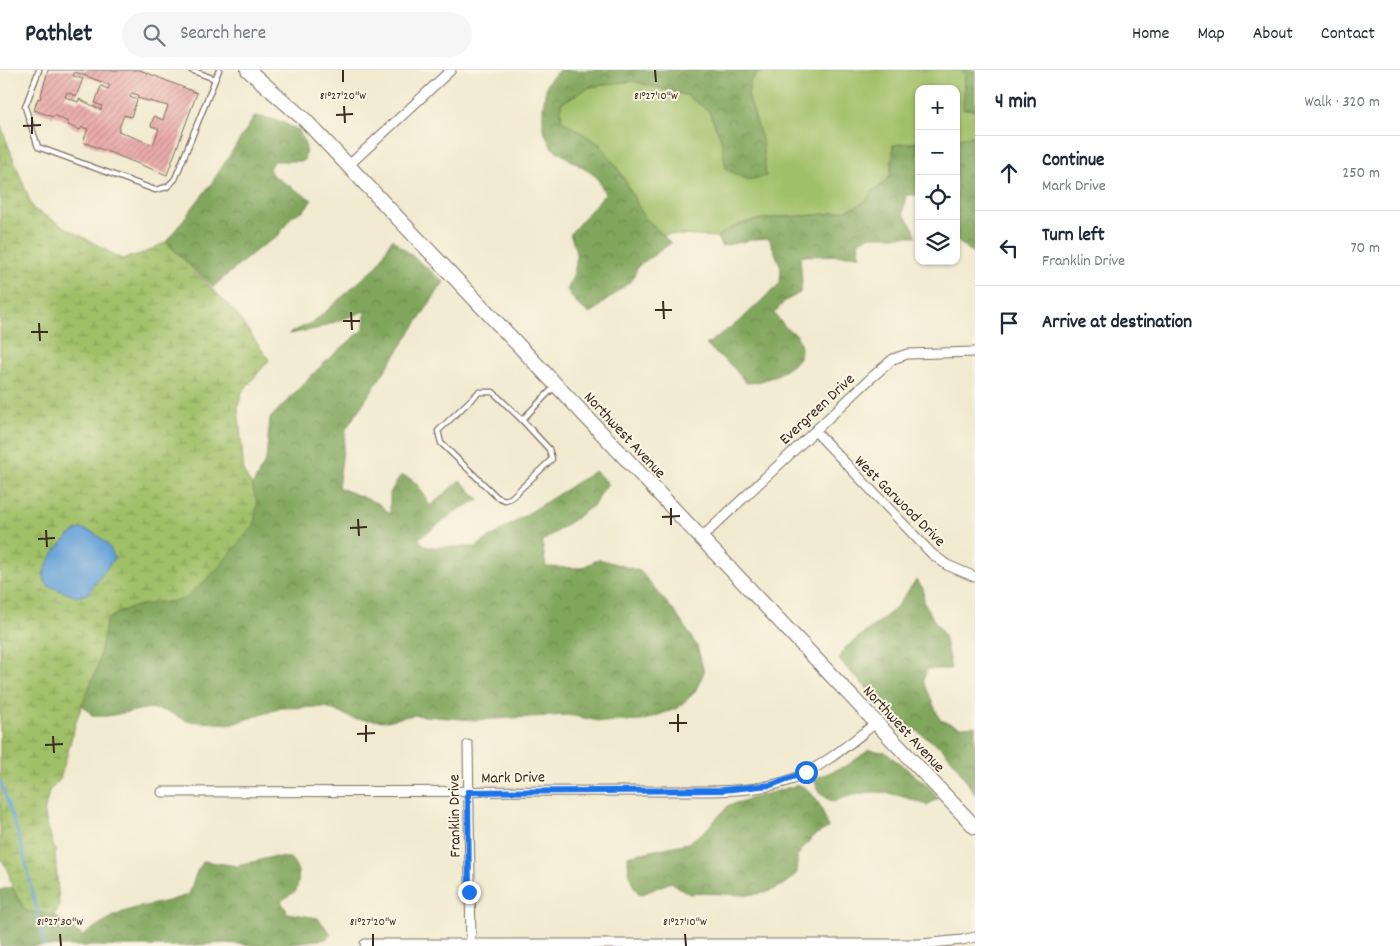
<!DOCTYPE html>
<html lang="en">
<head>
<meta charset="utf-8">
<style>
  :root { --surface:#fff; --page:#f6f6f7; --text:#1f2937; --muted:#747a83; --line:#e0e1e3 }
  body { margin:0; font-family:Dekko,sans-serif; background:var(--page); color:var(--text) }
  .controls { position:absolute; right:15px; top:15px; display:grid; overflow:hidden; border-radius:10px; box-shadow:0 1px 4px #0004 }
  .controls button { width:45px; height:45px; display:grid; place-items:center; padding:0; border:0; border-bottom:1px solid var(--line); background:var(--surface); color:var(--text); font:25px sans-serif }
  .stop { position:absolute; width:15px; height:15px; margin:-11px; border:4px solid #1a73e8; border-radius:50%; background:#fff }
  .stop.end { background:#1a73e8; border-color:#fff; box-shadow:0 1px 5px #0008 }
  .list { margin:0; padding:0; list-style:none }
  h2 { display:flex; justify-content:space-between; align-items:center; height:65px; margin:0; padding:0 20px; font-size:21px }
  h2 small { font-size:16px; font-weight:400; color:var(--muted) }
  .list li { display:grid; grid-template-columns:32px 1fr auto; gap:15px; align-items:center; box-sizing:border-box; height:75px; padding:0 20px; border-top:1px solid var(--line) }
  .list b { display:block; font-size:19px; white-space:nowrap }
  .list p { margin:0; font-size:16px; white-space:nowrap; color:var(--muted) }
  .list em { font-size:16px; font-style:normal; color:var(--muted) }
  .icon { flex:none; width:28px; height:28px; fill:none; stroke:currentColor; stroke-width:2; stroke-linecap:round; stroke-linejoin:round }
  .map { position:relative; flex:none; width:975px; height:876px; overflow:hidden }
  header { display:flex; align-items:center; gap:30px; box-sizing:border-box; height:70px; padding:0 25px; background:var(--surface); border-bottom:1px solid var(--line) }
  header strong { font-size:24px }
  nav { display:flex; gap:28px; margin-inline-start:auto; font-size:18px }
  .search { width:350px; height:45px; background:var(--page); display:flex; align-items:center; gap:12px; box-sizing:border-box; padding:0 18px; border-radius:28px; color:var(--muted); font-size:19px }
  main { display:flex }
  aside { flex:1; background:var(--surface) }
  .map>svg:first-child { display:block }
</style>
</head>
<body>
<header>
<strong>Pathlet</strong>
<div class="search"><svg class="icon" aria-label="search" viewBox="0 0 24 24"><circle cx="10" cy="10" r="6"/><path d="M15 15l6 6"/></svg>Search here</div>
<nav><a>Home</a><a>Map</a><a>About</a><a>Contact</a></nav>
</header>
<main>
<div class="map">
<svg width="975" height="876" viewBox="0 0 975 876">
  <defs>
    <pattern id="forest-crowns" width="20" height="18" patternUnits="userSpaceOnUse" patternTransform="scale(1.25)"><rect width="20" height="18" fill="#80a65c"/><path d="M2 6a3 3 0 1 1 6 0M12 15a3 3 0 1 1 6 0" fill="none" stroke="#6a874b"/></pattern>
    <pattern id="wetland-marsh" width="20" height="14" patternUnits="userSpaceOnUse" patternTransform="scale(1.25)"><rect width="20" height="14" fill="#a0c068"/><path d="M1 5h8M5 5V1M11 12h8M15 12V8" fill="none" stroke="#849c55"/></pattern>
    <pattern id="building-hatch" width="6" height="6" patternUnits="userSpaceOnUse" patternTransform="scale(1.25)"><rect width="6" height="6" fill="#eaacab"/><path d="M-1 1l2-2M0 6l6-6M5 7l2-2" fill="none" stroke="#bf8c8b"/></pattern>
  </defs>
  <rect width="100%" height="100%" fill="#fcf5e5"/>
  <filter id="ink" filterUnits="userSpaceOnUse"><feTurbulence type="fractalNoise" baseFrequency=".02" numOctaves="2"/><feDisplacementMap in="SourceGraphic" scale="10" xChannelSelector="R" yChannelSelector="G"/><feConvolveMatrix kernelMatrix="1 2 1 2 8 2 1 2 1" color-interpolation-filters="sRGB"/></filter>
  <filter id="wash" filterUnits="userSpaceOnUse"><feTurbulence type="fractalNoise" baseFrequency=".0096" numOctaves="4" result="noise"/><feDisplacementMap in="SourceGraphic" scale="20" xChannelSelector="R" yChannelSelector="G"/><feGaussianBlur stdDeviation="1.12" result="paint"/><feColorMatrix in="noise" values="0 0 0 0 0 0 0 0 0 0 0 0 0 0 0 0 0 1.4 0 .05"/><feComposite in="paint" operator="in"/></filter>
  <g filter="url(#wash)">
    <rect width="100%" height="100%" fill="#f1ead0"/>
    <path fill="#a0c068" stroke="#6e7543" d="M771 0H962L965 6 964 39 975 40V66L956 68V19H919V72L893 75 890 106C885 113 879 116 873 121 869 125 867 131 863 133 818 157 761 133 717 167L662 164 643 145 622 105 601 75 561 50V33L590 17 632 11 686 25 709 41 721 69 726 99 753 45 748 25 750 10 760 3Z"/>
    <path fill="url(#forest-crowns)" stroke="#5e683d" d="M559 0H771L760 3 751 10 748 25 762 69 766 106 747 110 726 99 721 69 709 41 686 25 632 11 590 17 561 33V50L601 75 622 105 643 145 671 173 638 196 632 210 590 244 577 234 567 220C577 197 580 188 570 164L605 124 597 107 552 78 543 59V36L547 13Z
      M962 0H975V40L963 39 965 6Z
      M255 46 277 50 299 60 306 77 304 91H274L269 98 272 105 312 130 304 140 292 146 278 166 259 178 213 217 166 172 211 114Z
      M975 66V185L956 170V68Z
      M919 72V125H906L903 143 914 159 916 166H871L858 171 860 185 800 186 802 212 800 223 785 231 774 243 787 259 796 264C798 268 801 274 801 279 802 298 761 314 746 313L733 297 706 275 741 250 780 213 781 197 769 168 755 169 721 176 717 167C760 134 819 157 863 133 867 131 869 125 873 121 879 116 885 113 890 106L894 83 893 75Z
      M392 169 444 212 346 359 338 417 379 434 390 444V423L400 406C417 406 422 423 430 436L460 410 479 429 458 440 418 469 427 477H475L595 401 608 413 594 435 542 472 546 497 581 498 599 489 640 501 677 545 697 576 704 602 695 622 678 638 642 651 603 652 569 645 473 650 413 645 387 651 355 649 326 637 282 638 232 654 187 651 169 642 150 638 107 646H93L82 635 97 598 107 550C130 534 157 531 184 530L257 433 252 416 266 390 270 348 326 291 364 259 365 241 316 259 288 264 315 251 378 195Z
      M916 510 923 518 924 531 932 547 944 565 951 599H927L923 610 940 650 961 657 975 656V725L955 693 942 678 893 645 839 590 845 578 894 540Z
      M869 680 885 682 926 714 939 728 927 735C887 721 874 716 833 732L819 723 814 709 848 695Z
      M798 715C815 719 824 742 828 758L813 766 797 786V803C765 837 729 820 689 824L671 812 640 825C630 813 628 802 628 786L688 773 705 761 729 735Z
      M272 787 290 788C300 799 300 807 296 821L281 831 288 843 318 848 331 864 326 869 268 876 225 873 181 876H0V820L12 817 26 841 54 845 83 866C97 855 115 844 132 839 152 834 170 832 189 824L197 801 204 791 237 796Z"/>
    <path fill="url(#wetland-marsh)" stroke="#6e7543" d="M0 54 33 139 122 189 144 183 166 172 235 242 269 290 242 322 238 337 244 403 252 416 257 433 254 455 216 500 184 530 139 535 119 542 107 550 97 598 77 648 60 710 49 721 44 743 55 781 59 837 54 845 26 841 12 817 8 799 0 788Z"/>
    <path fill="#67a3d8" stroke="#51667b" d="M80 459C94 459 113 475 114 489L87 524 76 527 47 515C34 501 66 464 80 459Z"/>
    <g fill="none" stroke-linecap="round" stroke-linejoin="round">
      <path stroke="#67a3d8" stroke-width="2.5" d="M0 710 22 777 45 876"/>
    </g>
    <g id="blocks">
      <path fill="url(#building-hatch)" fill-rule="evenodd" d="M48 0H140L197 23 167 105 83 72 88 59 82 57 80 60 68 55V52L54 45 53 47 34 40 38 28 40 29ZM75 2 110 15 108 19 101 16 95 33 102 36 101 40 79 29 78 32 65 27 67 22 76 26 83 9 73 6ZM132 23 138 25 137 28 168 36 163 50 154 46 151 56 159 59 153 75 118 61 124 45 131 47 137 30 130 27Z"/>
    </g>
  </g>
  <g filter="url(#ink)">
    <use href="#blocks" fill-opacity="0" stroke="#7b6d5c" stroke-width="1"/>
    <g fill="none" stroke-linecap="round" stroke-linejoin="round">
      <g stroke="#7b6d5c" stroke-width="7">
        <path id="lane" d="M39 0 25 37 38 77 155 120 167 117 175 109 219 0
          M191 0 215 9
          M522 350 549 379 552 389 511 428 505 430 497 427 441 373 438 361 479 322H493L522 350 555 316"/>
      </g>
      <g stroke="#7b6d5c" stroke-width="11">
        <path id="street" d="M348 96 451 0
          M815 361 932 484 947 495 975 507
          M701 468 871 308 893 289 907 284 975 282
          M468 675 471 876
          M162 722 674 721C713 721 756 723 793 709 824 696 850 673 876 653
          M365 874H921L962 870 975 867"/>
      </g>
      <g stroke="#7b6d5c" stroke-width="16">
        <path id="secondary" d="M248 0 305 50 975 757"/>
      </g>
      <use href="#lane" stroke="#fff" stroke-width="4.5"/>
      <use href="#street" stroke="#fff" stroke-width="9"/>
      <use href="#secondary" stroke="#fff" stroke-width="14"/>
    </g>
  </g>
  <g fill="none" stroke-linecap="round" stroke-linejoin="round" filter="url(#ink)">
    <path stroke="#1a73e8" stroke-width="6" d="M469 822 468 722 723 720 771 715 806 702"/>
  </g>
  <path fill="none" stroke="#3b2a1e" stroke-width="2" d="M343 0V12M655 0 656 12M344 36 345 53M336 45 353 44M32 47V64M23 56 41 55M663 231 664 249M655 240H672M351 242 352 260M343 251H360M39 253 40 271M31 262H48M671 438V455M662 447 680 446M358 449 359 466M350 458 367 457M46 460 47 477M38 469 55 468M678 644V662M669 653H687M366 655V672M357 664 375 663M53 666 54 683M45 675 63 674M60 864 61 876M373 864V876M685 864 686 876"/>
  <g text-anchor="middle" stroke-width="4" stroke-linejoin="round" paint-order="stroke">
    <g font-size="16" fill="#3b2a1e" stroke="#fcf5e5">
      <text transform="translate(816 338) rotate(-43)" y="6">Evergreen Drive</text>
      <text transform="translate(626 364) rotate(47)" y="6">Northwest Avenue</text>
      <text transform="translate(901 430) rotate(45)" y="6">West Garwood Drive</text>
      <text transform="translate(905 658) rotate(47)" y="6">Northwest Avenue</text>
      <text transform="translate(513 706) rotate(-1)" y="6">Mark Drive</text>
      <text transform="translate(453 746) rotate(-91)" y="6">Franklin Drive</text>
    </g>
  </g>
  <g font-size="12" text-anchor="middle" fill="#3b2a1e" stroke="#fcf5e5" stroke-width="4" stroke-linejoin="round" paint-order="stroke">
    <text x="343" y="29">81°27'20"W</text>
    <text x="656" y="29">81°27'10"W</text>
    <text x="60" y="855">81°27'30"W</text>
    <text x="373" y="855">81°27'20"W</text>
    <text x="685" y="855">81°27'10"W</text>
  </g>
</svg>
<div class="controls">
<button>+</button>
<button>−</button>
<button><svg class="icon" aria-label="locate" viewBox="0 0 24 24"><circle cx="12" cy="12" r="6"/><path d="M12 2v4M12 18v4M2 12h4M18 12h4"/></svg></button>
<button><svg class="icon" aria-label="layers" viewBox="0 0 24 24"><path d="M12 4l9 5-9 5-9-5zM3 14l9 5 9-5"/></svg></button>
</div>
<div class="stop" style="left:806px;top:702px"></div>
<div class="stop end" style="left:469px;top:822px"></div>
</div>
<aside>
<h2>4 min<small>Walk · 320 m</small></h2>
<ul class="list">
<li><svg class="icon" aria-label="ahead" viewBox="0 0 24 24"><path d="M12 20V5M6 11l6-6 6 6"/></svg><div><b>Continue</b><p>Mark Drive</p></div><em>250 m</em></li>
<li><svg class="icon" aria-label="left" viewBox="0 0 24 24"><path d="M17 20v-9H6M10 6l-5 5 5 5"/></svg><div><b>Turn left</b><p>Franklin Drive</p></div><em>70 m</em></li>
<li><svg class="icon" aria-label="arrive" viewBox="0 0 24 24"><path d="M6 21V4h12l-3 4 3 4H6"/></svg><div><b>Arrive at destination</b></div></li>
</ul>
</aside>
</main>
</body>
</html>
